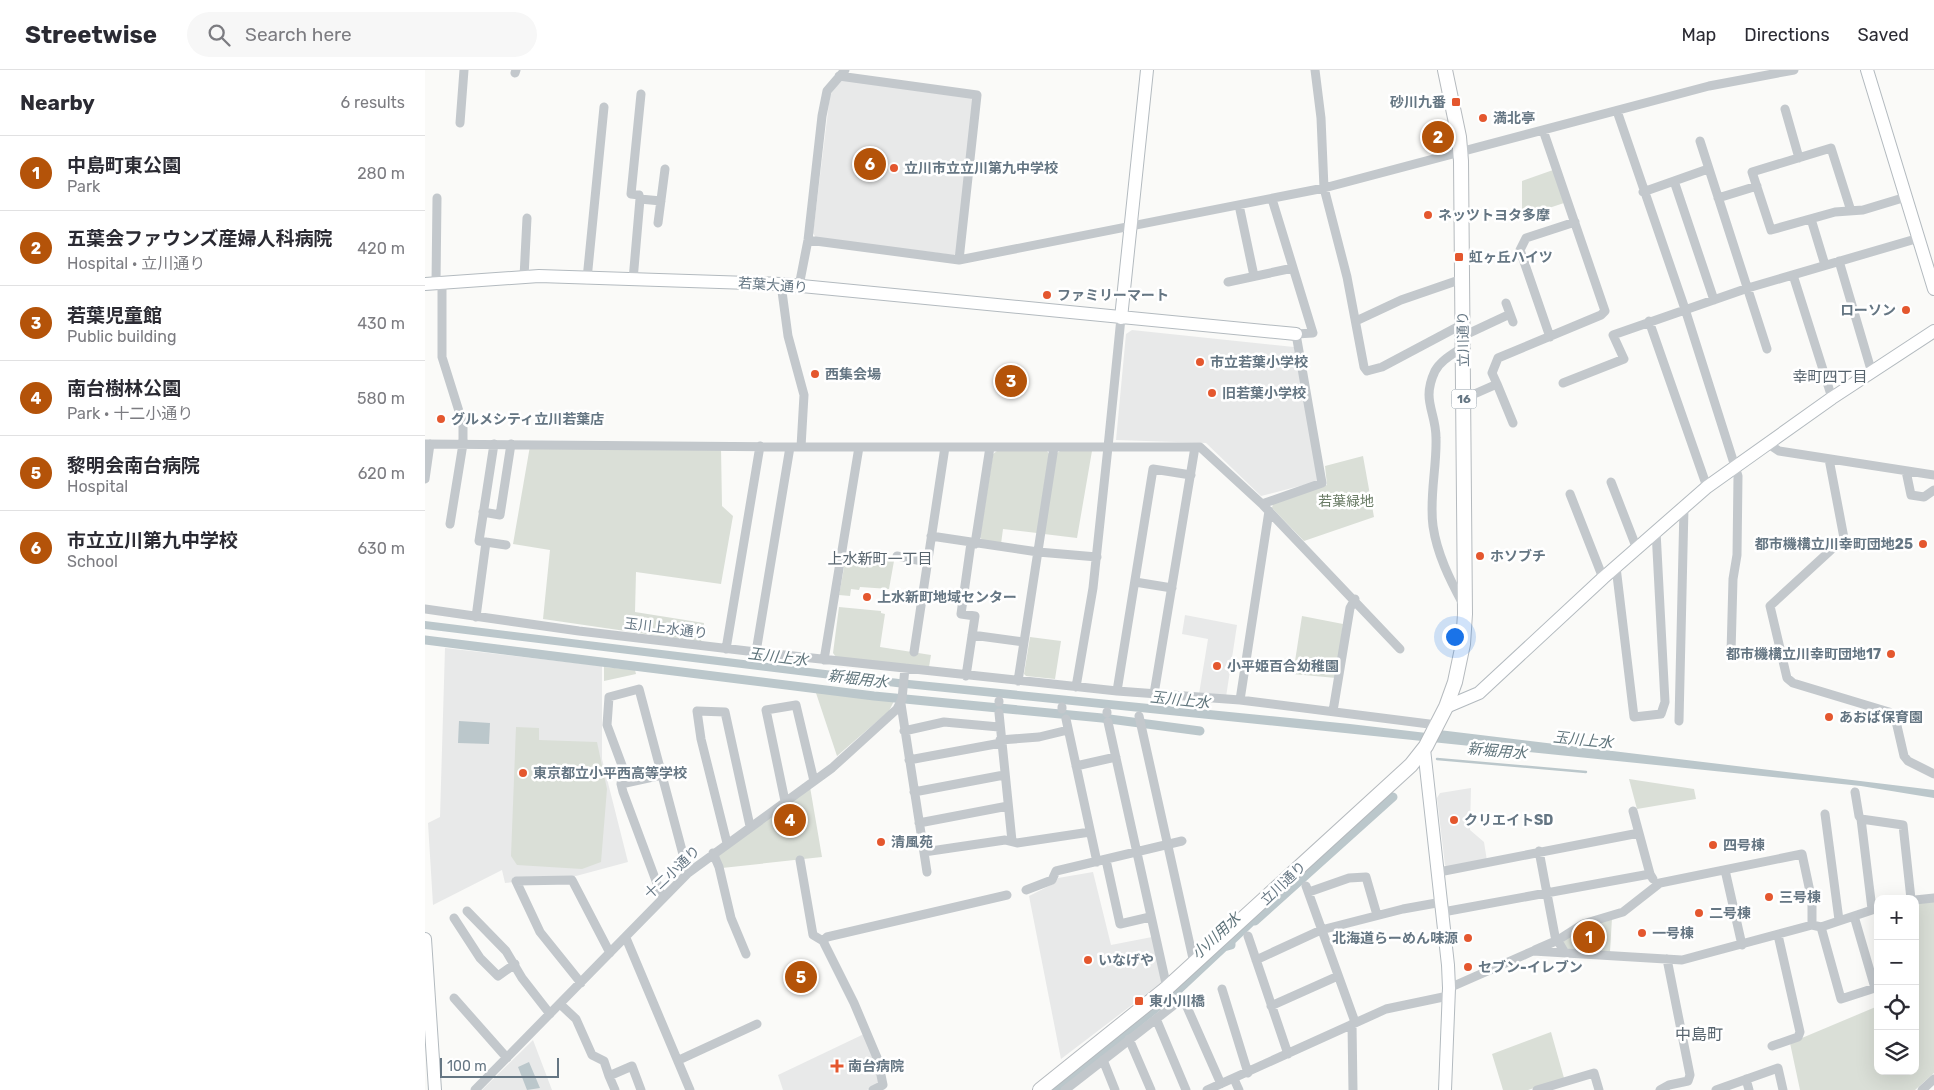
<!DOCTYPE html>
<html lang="en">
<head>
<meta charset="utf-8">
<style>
  :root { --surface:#fff; --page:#f7f7f7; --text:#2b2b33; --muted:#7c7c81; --line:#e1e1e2; --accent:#b45309 }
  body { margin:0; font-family:Rubik,"Noto Sans JP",sans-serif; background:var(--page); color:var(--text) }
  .controls { position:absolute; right:15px; bottom:15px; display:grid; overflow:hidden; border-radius:10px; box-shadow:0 5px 20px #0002 }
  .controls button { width:45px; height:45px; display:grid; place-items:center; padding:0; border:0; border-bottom:1px solid var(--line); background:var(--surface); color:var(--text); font:25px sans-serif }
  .scale { position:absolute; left:15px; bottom:12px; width:119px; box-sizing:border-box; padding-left:5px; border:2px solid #657683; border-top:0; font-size:14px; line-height:18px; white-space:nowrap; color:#657683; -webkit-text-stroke:4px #fff; paint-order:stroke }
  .you { position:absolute; left:1029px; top:566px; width:18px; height:18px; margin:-12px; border:4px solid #fff; border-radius:50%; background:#1a73e8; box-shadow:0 0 0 8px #1a73e833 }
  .badge { display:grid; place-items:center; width:32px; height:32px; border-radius:50%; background:var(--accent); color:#fff; font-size:16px; font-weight:700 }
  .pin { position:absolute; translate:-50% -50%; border:2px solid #fff; box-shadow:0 1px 5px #0006 }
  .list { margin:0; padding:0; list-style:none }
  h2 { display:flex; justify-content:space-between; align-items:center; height:65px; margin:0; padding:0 20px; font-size:21px }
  h2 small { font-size:16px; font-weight:400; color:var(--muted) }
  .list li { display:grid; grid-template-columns:32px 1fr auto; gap:15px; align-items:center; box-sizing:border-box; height:75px; padding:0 20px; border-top:1px solid var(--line) }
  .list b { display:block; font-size:19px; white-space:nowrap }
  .list p { margin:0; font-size:16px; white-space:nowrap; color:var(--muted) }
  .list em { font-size:16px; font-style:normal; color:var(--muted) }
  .icon { flex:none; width:28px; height:28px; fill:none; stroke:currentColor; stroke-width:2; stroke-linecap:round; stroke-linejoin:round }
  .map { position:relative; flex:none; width:1509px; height:1020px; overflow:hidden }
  header { display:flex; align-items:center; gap:30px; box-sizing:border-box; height:70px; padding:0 25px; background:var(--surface); border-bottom:1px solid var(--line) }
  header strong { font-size:24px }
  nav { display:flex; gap:28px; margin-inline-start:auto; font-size:18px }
  .search { width:350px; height:45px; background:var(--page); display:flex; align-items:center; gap:12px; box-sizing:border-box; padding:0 18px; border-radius:28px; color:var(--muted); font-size:19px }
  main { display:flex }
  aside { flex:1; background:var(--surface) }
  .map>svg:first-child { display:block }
</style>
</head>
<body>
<header>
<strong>Streetwise</strong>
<div class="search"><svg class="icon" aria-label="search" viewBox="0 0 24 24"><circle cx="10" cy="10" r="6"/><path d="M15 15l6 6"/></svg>Search here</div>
<nav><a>Map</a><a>Directions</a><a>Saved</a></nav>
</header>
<main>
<aside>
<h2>Nearby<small>6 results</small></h2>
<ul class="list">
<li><span class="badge">1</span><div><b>中島町東公園</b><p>Park</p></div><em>280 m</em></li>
<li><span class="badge">2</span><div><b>五葉会ファウンズ産婦人科病院</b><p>Hospital · 立川通り</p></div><em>420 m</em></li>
<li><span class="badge">3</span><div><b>若葉児童館</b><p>Public building</p></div><em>430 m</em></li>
<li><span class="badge">4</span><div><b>南台樹林公園</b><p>Park · 十二小通り</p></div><em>580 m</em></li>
<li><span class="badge">5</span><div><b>黎明会南台病院</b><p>Hospital</p></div><em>620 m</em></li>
<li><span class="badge">6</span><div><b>市立立川第九中学校</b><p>School</p></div><em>630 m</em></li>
</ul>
</aside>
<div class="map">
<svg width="1509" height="1020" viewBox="0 0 1509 1020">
  <rect width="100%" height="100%" fill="#fafaf8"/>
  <path fill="#e8e9e9" d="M416 10 546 28 549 32 532 182 529 185 391 168 388 163 405 25Z
    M707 260 869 277 894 411 836 426 781 373 691 370 701 264Z
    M760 545 812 555 801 627 774 624 783 569 757 564Z
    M20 578 177 596V689L203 792 151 806 88 807V812L80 813 77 800 8 835 3 753 15 747Z
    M1046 718 1045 760 1059 772 1062 791 1022 798 1020 795 1012 728 1015 723Z
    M668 802 686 875 727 867 737 912 636 989 604 826 630 813 633 808Z
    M439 964 449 987 454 1014 442 1020H358L353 1005Z
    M108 970 127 1020H57L65 1012Z"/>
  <path fill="#dadfd7" d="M1128 100 1139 133 1097 147V111Z
    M105 376 296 378 297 436 308 446 296 514 211 502 210 542 279 553 276 572 118 549 125 480 88 474Z
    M572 381H622L624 384 612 463 578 459 576 474 558 471 555 467 568 384Z
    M635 381H667L652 468 619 464 632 383Z
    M938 386 949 447 879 471 847 438 849 429 902 415 900 396Z
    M421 487 469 491 464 519 435 517 434 520 426 519 425 526 414 525Z
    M414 537 456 541V543L460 544 455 577 506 585 504 597 411 587 408 583Z
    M877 546 918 554 911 608 868 604Z
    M605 567 636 571 630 609 601 606 599 604Z
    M179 597 210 600 211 604 179 611Z
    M390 620 470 629 464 641 412 686Z
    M91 657 114 658V670L172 672 182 719 176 792 157 799 92 795 86 786Z
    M1204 709 1269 719 1271 729 1212 739Z
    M385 717 397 787 297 798 293 783Z
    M1509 831V1003L1490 1020H1375L1365 973 1453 936V1001H1490V833Z
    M1187 848 1185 882 1142 880 1138 872 1147 863Z
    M1126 962 1139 1008 1103 1020H1078L1067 984Z"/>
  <path fill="#bbc7cb" d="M0 551 474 609 925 654 1010 664 1014 660 1509 720V728L1436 716 471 617 0 559Z
    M34 651 65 653 64 674 33 673Z
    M104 992 115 1018 102 1020 93 997Z"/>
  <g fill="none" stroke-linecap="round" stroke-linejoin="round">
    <path stroke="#bbc7cb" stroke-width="2.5" d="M1012 689 1161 702"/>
    <path stroke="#bbc7cb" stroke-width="9" d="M0 570 449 626 677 648 775 661
      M629 1020 752 921 799 877 806 875V871L829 849 830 851 968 727"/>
    <g stroke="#b3babf" stroke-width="14">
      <path id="secondary" d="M1442 0 1509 219
        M0 214 114 206 356 214 871 264
        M696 248 722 0
        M1021 637 1054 623 1178 508 1282 417 1407 328 1509 261
        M999 679 1023 895 1024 918 1020 1020
        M0 869 10 1020"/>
    </g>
    <g stroke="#b5babe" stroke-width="16">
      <path id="primary" d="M615 1020 742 918 986 695 1001 676 1021 637 1030 612 1038 574 1040 544 1036 91 1034 67 1020 0"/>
    </g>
    <path stroke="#c3c8cc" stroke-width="9" d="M890 0 896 48 899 118 922 207 939 297 942 301 957 297 1038 254
      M90 3 91 0
      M414 6 552 25 534 190 899 118 1284 16 1369 0
      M1360 39 1374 88
      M1192 41 1260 239 1313 406 1312 485 1308 509 1306 583
      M35 53 39 0
      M1275 71 1342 279
      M1249 111 1289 230
      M1218 122 1283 99
      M1293 128 1332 116
      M215 129 236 131
      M814 135 829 206
      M1426 141 1406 78 1327 102 1346 160 1410 142 1438 140 1481 127
      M1386 149 1400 195
      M233 153 240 99
      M383 170 534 190
      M1414 191 1447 303
      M1368 205 1407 328
      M99 207 102 148
      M162 209 179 37
      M208 210 215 129 214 125 206 124 216 24
      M803 212 868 198
      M11 213 12 128
      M17 213V287L38 354V374L25 454
      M374 216 383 170 397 46 402 21 420 0
      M1081 233 1088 252
      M696 248 683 377H775L837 434 897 413 871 264 888 263 847 129
      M931 251 976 230 1037 209
      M1224 251 1282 417
      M1038 266 1085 244
      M1125 267 1095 180 1101 168 1150 152
      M1138 313 1199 289 1188 265 1323 218 1494 168
      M1072 314 1088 353
      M1039 325H1047L1072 314 1067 303 1073 288 1176 245 1180 241 1118 60
      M1342 373 1354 381 1509 405
      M0 374 376 377 379 325 363 266 356 214
      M69 374 54 471 81 475
      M376 377H683L668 518 651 617
      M1404 389 1419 468 1345 536 1362 608 1368 613 1464 642 1470 647 1479 686 1483 691 1509 704
      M1481 401 1486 425 1499 427 1509 420
      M0 409 5 374
      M1186 412 1212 479
      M1145 424 1178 508
      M837 434 975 579
      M58 442 75 445 86 374
      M506 466 613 482 672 487
      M550 474 565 377
      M472 486 502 492
      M1191 497 1209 647 1236 644 1240 632 1231 461
      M710 512 747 518
      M1038 534C1025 510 1012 484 1008 456 1004 427 1012 397 1011 368 1011 341 996 331 1010 301 1016 290 1028 284 1038 277
      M0 539 154 561 331 582 692 621 815 630 1012 655
      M51 547 61 472
      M547 565 599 572
      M301 579 335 376
      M331 582 365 377
      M489 582 520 377
      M399 590 434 377
      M541 606 550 546 536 544 546 473
      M593 611 629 377
      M692 621 728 399 766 405
      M729 624 770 377
      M815 630 844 441
      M574 632V631
      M476 634 502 802
      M637 637V639
      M908 641 925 538 930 529
      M682 642V643
      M574 643 587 771
      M714 646 769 893
      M641 649 672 792
      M1254 651 1259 437
      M683 652 742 918
      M479 661 519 652 574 657
      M575 670 614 667 643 660
      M484 690 576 673
      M651 696 691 687
      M196 714 237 705
      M489 722 579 705
      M1430 722 1434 746 1436 749
      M360 731 341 640 371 635 389 711
      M1208 741 1225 804 1228 809
      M1400 744 1414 850
      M494 753 583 736
      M302 773 276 669 272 641 300 642 325 756
      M1114 781 1130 866 1140 883
      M499 782 580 770 592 773 665 762
      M288 783 294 797 306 848 321 884
      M375 790 388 865 398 871
      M681 790 695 854 725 847
      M1300 800 1317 875
      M1014 802 1214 763
      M881 816 930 952
      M601 820 627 810 631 801 757 771
      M884 822 924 808 941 807 952 845
      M237 827 198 722 196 714 198 698 182 655 184 627 214 619 263 803
      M1490 830 1509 828
      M1447 839 1436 749 1478 755 1486 829
      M42 841 81 881 97 908 125 944
      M1018 842 1225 804
      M29 848 55 888 73 906 90 894
      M1396 857 1416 929 1450 918 1429 846
      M823 866 863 984
      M201 868 265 1020
      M1110 880 1133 870 1158 854 1198 842 1235 813 1377 784 1387 831V855
      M831 890 896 860 978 839 1017 832
      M156 913 115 862 91 811 147 810 185 883
      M1024 918 1108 881 1257 890 1387 855 1396 857 1453 838
      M797 919 823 1003
      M29 928 82 988
      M135 934 151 949 167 985 179 991 184 1006 207 996 216 1020
      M846 936 913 906
      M732 951 761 1020
      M927 954 928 1020
      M704 969 726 1020
      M1347 976 1373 967 1375 962 1353 865
      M254 990 332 954
      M678 990 690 1020
      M184 1006 190 1020
      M809 1009 814 1020
      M1321 1009 1324 1020
      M50 1020 263 803 407 698 472 639 477 629 480 598
      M448 1020 458 1015 453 990 429 933 398 871 402 867 582 825
      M640 1020 758 928 796 1014
      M782 1020 961 939 1023 926
      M1112 1020 1169 1003 1174 1020
      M1235 1020 1244 1015 1263 1011 1265 1005 1242 889
      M1291 1020 1353 998 1358 1020
      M1497 1020 1509 1009"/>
    <use href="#secondary" stroke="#fff" stroke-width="12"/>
    <use href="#primary" stroke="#fff" stroke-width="14"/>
  </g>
  <g fill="#e4572e" stroke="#fff" stroke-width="2">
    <rect x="1026" y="27" width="10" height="10" rx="2.5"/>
    <circle cx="1058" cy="48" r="5"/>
    <circle cx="469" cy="98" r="5"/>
    <circle cx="1003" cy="145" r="5"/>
    <rect x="1029" y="182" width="10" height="10" rx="2.5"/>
    <circle cx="622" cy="225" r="5"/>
    <circle cx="1481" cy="240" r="5"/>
    <circle cx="775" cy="292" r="5"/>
    <circle cx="390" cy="304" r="5"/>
    <circle cx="787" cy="323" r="5"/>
    <circle cx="16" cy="349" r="5"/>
    <circle cx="1498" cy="474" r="5"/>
    <circle cx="1055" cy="486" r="5"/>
    <circle cx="442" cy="527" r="5"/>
    <circle cx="1466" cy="584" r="5"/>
    <circle cx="792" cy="596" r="5"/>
    <circle cx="1404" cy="647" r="5"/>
    <circle cx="98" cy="703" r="5"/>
    <circle cx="1029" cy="750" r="5"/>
    <circle cx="456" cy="772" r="5"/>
    <circle cx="1288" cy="775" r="5"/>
    <circle cx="1344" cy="827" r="5"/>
    <circle cx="1274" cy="843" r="5"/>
    <circle cx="1217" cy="863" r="5"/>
    <circle cx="1043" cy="868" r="5"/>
    <circle cx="663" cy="890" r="5"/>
    <circle cx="1043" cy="897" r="5"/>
    <rect x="709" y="926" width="10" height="10" rx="2.5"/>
    <path d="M409.5 988.5h5v5h5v5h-5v5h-5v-5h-5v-5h5z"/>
  </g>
  <g text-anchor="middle" stroke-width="5" stroke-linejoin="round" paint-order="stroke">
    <rect fill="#fff" stroke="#939fa8" stroke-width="1" x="1026.5" y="319.5" width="25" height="19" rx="4"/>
    <g font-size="12" font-weight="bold" fill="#657683">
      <text x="1039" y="333">16</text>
    </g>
    <g font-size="14" font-weight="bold" fill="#657683" stroke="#fff" text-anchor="start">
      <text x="1021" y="37" text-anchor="end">砂川九番</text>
      <text x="1068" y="53">満北亭</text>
      <text x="479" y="103">立川市立立川第九中学校</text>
      <text x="1013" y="150">ネッツトヨタ多摩</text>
      <text x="1044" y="192">虹ヶ丘ハイツ</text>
      <text x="632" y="230">ファミリーマート</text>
      <text x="1471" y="245" text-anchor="end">ローソン</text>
      <text x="785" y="297">市立若葉小学校</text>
      <text x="400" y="309">西集会場</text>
      <text x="797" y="328">旧若葉小学校</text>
      <text x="26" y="354">グルメシティ立川若葉店</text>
      <text x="1488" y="479" text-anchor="end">都市機構立川幸町団地25</text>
      <text x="1065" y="491">ホソブチ</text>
      <text x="452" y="532">上水新町地域センター</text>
      <text x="1456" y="589" text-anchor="end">都市機構立川幸町団地17</text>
      <text x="802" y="601">小平姫百合幼稚園</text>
      <text x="1414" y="652">あおば保育園</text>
      <text x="108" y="708">東京都立小平西高等学校</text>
      <text x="1039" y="755">クリエイトSD</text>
      <text x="466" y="777">清風苑</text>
      <text x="1298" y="780">四号棟</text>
      <text x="1354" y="832">三号棟</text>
      <text x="1284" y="848">二号棟</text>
      <text x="1227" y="868">一号棟</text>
      <text x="1033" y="873" text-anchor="end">北海道らーめん味源</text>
      <text x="673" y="895">いなげや</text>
      <text x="1053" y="902">セブン-イレブン</text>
      <text x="724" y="936">東小川橋</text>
      <text x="423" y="1001">南台病院</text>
    </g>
    <g font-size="14" fill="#657683" stroke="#fff">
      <text transform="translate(348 215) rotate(4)" y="5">若葉大通り</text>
      <text transform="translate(1038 269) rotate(-91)" y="5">立川通り</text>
      <text transform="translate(241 558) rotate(7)" y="5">玉川上水通り</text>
      <text transform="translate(247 802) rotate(-43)" y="5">十二小通り</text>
      <text transform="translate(858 813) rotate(-43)" y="5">立川通り</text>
    </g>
    <g font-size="14" fill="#687a64" stroke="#fff">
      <text x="921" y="436">若葉緑地</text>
    </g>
    <g font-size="15" fill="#57646e" stroke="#fff">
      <text x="1405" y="312">幸町四丁目</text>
      <text x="455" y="494">上水新町一丁目</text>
    </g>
    <g font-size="15" font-style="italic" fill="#60757c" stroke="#fff">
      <text transform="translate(353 587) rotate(7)" y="5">玉川上水</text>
      <text transform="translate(433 609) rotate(7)" y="5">新堀用水</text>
      <text transform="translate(755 630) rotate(6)" y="5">玉川上水</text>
      <text transform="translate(1158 670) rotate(6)" y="5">玉川上水</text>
      <text transform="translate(1072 681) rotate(5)" y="5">新堀用水</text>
      <text transform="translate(791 866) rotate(-43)" y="5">小川用水</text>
    </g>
    <g font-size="16" fill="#57646e" stroke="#fff">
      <text x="1274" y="970">中島町</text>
    </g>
  </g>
</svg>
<div class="controls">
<button>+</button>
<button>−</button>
<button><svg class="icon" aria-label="locate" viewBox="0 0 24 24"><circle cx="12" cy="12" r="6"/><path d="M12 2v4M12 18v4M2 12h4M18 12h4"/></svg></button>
<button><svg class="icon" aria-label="layers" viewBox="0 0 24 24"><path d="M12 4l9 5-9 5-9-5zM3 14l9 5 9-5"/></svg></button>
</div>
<div class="scale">100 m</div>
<div class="you"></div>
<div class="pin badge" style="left:1164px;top:867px">1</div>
<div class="pin badge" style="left:1013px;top:67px">2</div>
<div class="pin badge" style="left:586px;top:311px">3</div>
<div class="pin badge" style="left:365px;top:750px">4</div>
<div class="pin badge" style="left:376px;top:907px">5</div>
<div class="pin badge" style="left:445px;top:94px">6</div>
</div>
</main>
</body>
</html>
